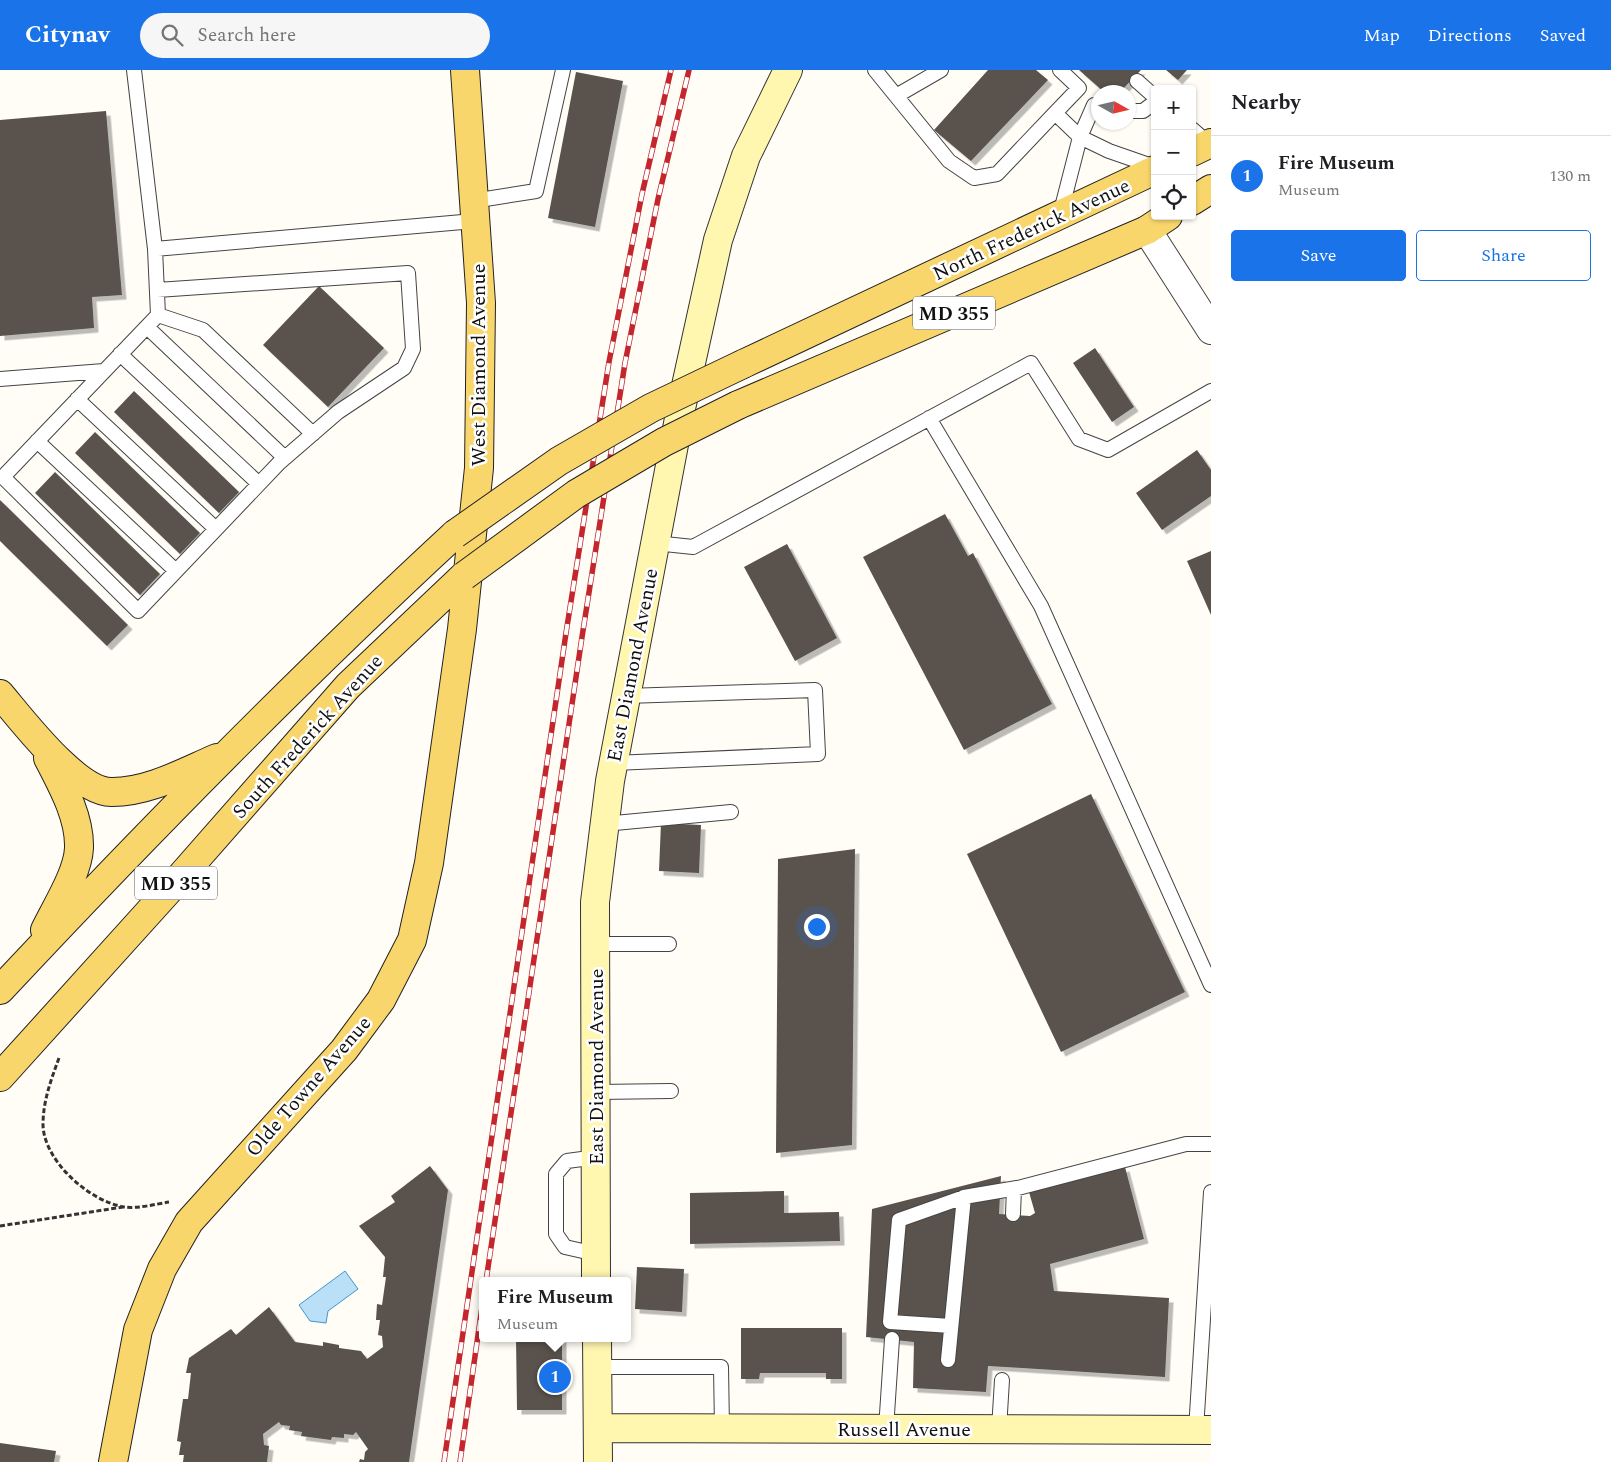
<!DOCTYPE html>
<html lang="en">
<head>
<meta charset="utf-8">
<style>
  :root { --surface:#fff; --page:#f6f6f6; --text:#202124; --muted:#757577; --line:#e0e0e0; --accent:#1a73e8 }
  body { margin:0; font-family:Spectral,serif; background:var(--page); color:var(--text) }
  .controls { position:absolute; right:15px; top:15px; display:grid; overflow:hidden; border-radius:5px; box-shadow:0 1px 4px #0004 }
  .controls button { width:45px; height:45px; display:grid; place-items:center; padding:0; border:0; border-bottom:1px solid var(--line); background:var(--surface); color:var(--text); font:25px sans-serif }
  .compass { position:absolute; left:1091px; top:15px; width:45px; height:45px; border-radius:50%; background:var(--surface); box-shadow:0 1px 4px #0004; rotate:98deg }
  .you { position:absolute; left:816px; top:856px; width:18px; height:18px; margin:-12px; border:4px solid #fff; border-radius:50%; background:#1a73e8; box-shadow:0 0 0 8px #1a73e833 }
  .badge { display:grid; place-items:center; width:32px; height:32px; border-radius:50%; background:var(--accent); color:#fff; font-size:16px; font-weight:700 }
  .pin { position:absolute; translate:-50% -50%; border:2px solid #fff; box-shadow:0 1px 5px #0006 }
  .popup { position:absolute; left:479px; top:1207px; width:152px; height:65px; box-sizing:border-box; display:grid; place-content:center; border-radius:5px; background:var(--surface); filter:drop-shadow(0 1px 4px #0005); font-size:16px; white-space:nowrap; color:var(--muted) }
  .popup b { font-size:19px; color:var(--text) }
  .popup::after { content:''; position:absolute; left:50%; top:100%; margin-left:-10px; border:10px solid transparent; border-top-color:var(--surface) }
  .list { margin:0; padding:0; list-style:none }
  h2 { display:flex; justify-content:space-between; align-items:center; height:65px; margin:0; padding:0 20px; font-size:21px }
  h2 small { font-size:16px; font-weight:400; color:var(--muted) }
  .list li { display:grid; grid-template-columns:32px 1fr auto; gap:15px; align-items:center; box-sizing:border-box; height:80px; padding:0 20px; border-top:1px solid var(--line) }
  .list b { display:block; font-size:19px; white-space:nowrap }
  .list p { margin:0; font-size:16px; white-space:nowrap; color:var(--muted) }
  .list em { font-size:16px; font-style:normal; color:var(--muted) }
  .actions { display:flex; gap:10px; padding:15px 20px }
  .actions a { flex:1; padding:11px 0; border:1px solid var(--accent); border-radius:5px; text-align:center; font-size:18px; color:var(--accent) }
  .actions .main { background:var(--accent); color:#fff }
  .icon { flex:none; width:28px; height:28px; fill:none; stroke:currentColor; stroke-width:2; stroke-linecap:round; stroke-linejoin:round }
  .map { position:relative; flex:none; width:1211px; height:1392px; overflow:hidden }
  header { display:flex; align-items:center; gap:30px; box-sizing:border-box; height:70px; padding:0 25px; background:var(--accent); color:#fff }
  header strong { font-size:24px }
  nav { display:flex; gap:28px; margin-inline-start:auto; font-size:18px }
  .search { width:350px; height:45px; background:var(--page); display:flex; align-items:center; gap:12px; box-sizing:border-box; padding:0 18px; border-radius:28px; color:var(--muted); font-size:19px }
  main { display:flex }
  aside { flex:1; background:var(--surface) }
  .map>svg:first-child { display:block }
</style>
</head>
<body>
<header>
<strong>Citynav</strong>
<div class="search"><svg class="icon" aria-label="search" viewBox="0 0 24 24"><circle cx="10" cy="10" r="6"/><path d="M15 15l6 6"/></svg>Search here</div>
<nav><a>Map</a><a>Directions</a><a>Saved</a></nav>
</header>
<main>
<div class="map">
<svg width="1211" height="1392" viewBox="0 0 1211 1392">
  <defs>
    <filter id="shadow"><feDropShadow dx="4.5" dy="4.5" stdDeviation="0" flood-color="#0004"/></filter>
  </defs>
  <rect width="100%" height="100%" fill="#fffdf5"/>
  <path fill="#b9e0f7" stroke="#3f96cf" d="M345 1201 358 1219 328 1241 326 1253 310 1251 299 1235Z"/>
  <path fill="#5a524d" filter="url(#shadow)" d="M988 0H1036L1048 10 971 91 934 60Z
    M1079 0H1141L1120 22H1104Z
    M1166 0H1187L1178 10Z
    M576 2 623 11 595 157 548 148Z
    M106 41 122 225 92 227 94 258 0 266V50Z
    M319 216 384 278 328 337 263 275Z
    M1095 278 1134 337 1112 352 1073 293Z
    M134 321 239 422 219 443 114 342Z
    M95 362 200 463 180 484 75 383Z
    M1197 380 1211 400V426L1162 460 1136 423Z
    M55 402 160 504 140 525 35 423Z
    M0 430 128 555 107 576 0 471Z
    M945 444 968 486 973 483 1052 634 964 680 863 487Z
    M787 474 837 568 795 591 744 497Z
    M1211 481V545L1187 491Z
    M1091 724 1185 922 1061 982 967 784Z
    M661 753 701 755 699 803 659 801Z
    M855 779 852 1075 776 1083 778 789Z
    M430 1096 448 1120 409 1392H359L360 1389 364 1390 365 1382 368 1379 356 1362 353 1365 344 1364V1368L332 1367 331 1370 301 1366 302 1362 289 1360 290 1356 281 1355 279 1352 263 1364 264 1375 269 1376 267 1392H183L184 1385H179L181 1372 177 1371 183 1329H188L191 1303H186L189 1288 231 1259 236 1265 269 1237 295 1272 323 1276V1272L339 1275V1278L361 1281 367 1289 383 1277 382 1266 378 1265 380 1250H376L377 1234 382 1235 386 1207H383L385 1187 359 1156 395 1132 391 1126Z
    M1125 1097 1144 1169 1050 1194 1054 1221 1169 1228 1165 1307 988 1296 986 1322 913 1318 914 1272 866 1267 872 1139 1001 1106 999 1144 1030 1146 1035 1143 1029 1122Z
    M784 1121V1143L839 1142 840 1171 690 1174V1123Z
    M637 1197 684 1199 682 1242 635 1239Z
    M741 1258H842V1309H826V1303H760L759 1309H741Z
    M516 1268H562V1340H517Z
    M0 1373 56 1381 54 1392H0Z"/>
  <g fill="none" stroke-linecap="round" stroke-linejoin="round">
    <g stroke="#444" stroke-width="16">
      <path id="lane" d="M134 0 155 179 474 151
        M875 0 949 91 974 108 997 104 1055 43 1080 67 1109 81 1155 97
        M1137 11 1155 27
        M896 26 941 0
        M1128 41H1143L1155 32
        M1055 43 1079 18 1060 0
        M1192 59 1209 74
        M473 131 536 121 563 0
        M1060 145 1080 67 1094 35 1098 37
        M155 179 158 245 3 407 138 541 279 393 338 342 404 298 413 279 408 203 157 220
        M158 245 203 260 313 364
        M147 257 285 388
        M120 284 259 414
        M0 309 104 301
        M77 329 216 459
        M929 348 1041 536 1211 915
        M37 371 176 501
        M655 473 693 477 1031 293 1079 369 1108 380 1211 321
        M614 693 818 684 815 620 626 626
        M604 754 731 742
        M595 874H669
        M597 1022 671 1021
        M1013 1144 1014 1119 1186 1074H1211
        M596 1184 565 1177 556 1164V1104L567 1091 597 1087
        M951 1256 890 1252 899 1150 964 1127
        M948 1290 964 1127 1017 1118
        M597 1297H721L722 1358
        M886 1359 892 1269
        M999 1359 1002 1310
        M1196 1360 1211 1122"/>
    </g>
    <g stroke="#444" stroke-width="30">
      <path id="street" d="M1147 160 1211 260"/>
    </g>
    <g stroke="#333" stroke-width="30">
      <path id="secondary" d="M596 1211 595 832 610 711 680 343 718 170 746 86 788 0
        M597 1268 598 1392
        M598 1358 1211 1360"/>
    </g>
    <g stroke="#222" stroke-width="30">
      <path id="primary" d="M1192 82 1211 73
        M1192 131 1211 119
        M743 294 1155 100
        M738 335 1147 160 1168 146
        M0 624C22 650 77 723 112 722 149 722 184 702 217 688
        M45 860C56 837 78 803 79 778 80 747 62 715 48 688
        M0 920C147 763 297 610 455 464
        M0 1007 168 821 348 616 464 506
        M113 1392 138 1260 162 1199 189 1152 344 980 381 930 412 870 429 793 462 559 479 398 481 233 465 0"/>
    </g>
    <path stroke="#333" stroke-width="3" stroke-dasharray="5 2.5" stroke-linecap="butt" d="M59 988C51 1010 43 1031 43 1055 44 1091 89 1131 124 1137 137 1139 156 1134 169 1132
      M0 1156 123 1137"/>
    <use href="#lane" stroke="#fff" stroke-width="14"/>
    <use href="#street" stroke="#fff" stroke-width="28"/>
    <use href="#secondary" stroke="#fff6b0" stroke-width="28"/>
    <use href="#primary" stroke="#f9d66b" stroke-width="28"/>
    <g stroke="#c4262e" stroke-width="5.5">
      <path id="rail" d="M486 1211 582 567 625 293 658 129 689 0
        M444 1392 566 563 609 292 642 124 671 0
        M460 1392 482 1237"/>
    </g>
    <use href="#rail" stroke="#fff" stroke-width="4" stroke-dasharray="11" stroke-linecap="butt"/>
    <g stroke="#222" stroke-width="30" stroke-linecap="butt">
      <path id="primary-bridge" d="M455 464 559 391 651 338 743 294
        M464 506 576 424 664 372 738 335"/>
    </g>
    <use href="#primary-bridge" stroke="#f9d66b" stroke-width="28"/>
  </g>
  <g text-anchor="middle" stroke-width="5" stroke-linejoin="round" paint-order="stroke">
    <g fill="#fff" stroke="#585858" stroke-width="1">
      <rect x="913" y="226.5" width="82" height="33" rx="4"/>
      <rect x="135" y="796.5" width="82" height="33" rx="4"/>
    </g>
    <g font-size="19" font-weight="bold" fill="#111">
      <text x="954" y="250">MD 355</text>
      <text x="176" y="820">MD 355</text>
    </g>
    <g font-size="20" fill="#111" stroke="#fff">
      <text transform="translate(1031 159) rotate(-25)" y="7">North Frederick Avenue</text>
      <text transform="translate(478 295) rotate(-90)" y="7">West Diamond Avenue</text>
      <text transform="translate(632 595) rotate(-79)" y="7">East Diamond Avenue</text>
      <text transform="translate(307 666) rotate(-48)" y="7">South Frederick Avenue</text>
      <text transform="translate(596 997) rotate(-90)" y="7">East Diamond Avenue</text>
      <text transform="translate(308 1016) rotate(-49)" y="7">Olde Towne Avenue</text>
      <text x="904" y="1366">Russell Avenue</text>
    </g>
  </g>
</svg>
<div class="controls">
<button>+</button>
<button>−</button>
<button><svg class="icon" aria-label="locate" viewBox="0 0 24 24"><circle cx="12" cy="12" r="6"/><path d="M12 2v4M12 18v4M2 12h4M18 12h4"/></svg></button>
</div>
<svg class="compass" viewBox="-18 -18 36 36"><path d="M0-13l5 13h-10z" fill="#e53935"/><path d="M0 13l5-13h-10z" fill="#757577"/></svg>
<div class="you"></div>
<div class="pin badge" style="left:555px;top:1307px">1</div>
<div class="popup"><b>Fire Museum</b>Museum</div>
</div>
<aside>
<h2>Nearby<small></small></h2>
<ul class="list">
<li><span class="badge">1</span><div><b>Fire Museum</b><p>Museum</p></div><em>130 m</em></li>
</ul>
<div class="actions"><a class="main">Save</a><a>Share</a></div>
</aside>
</main>
</body>
</html>
